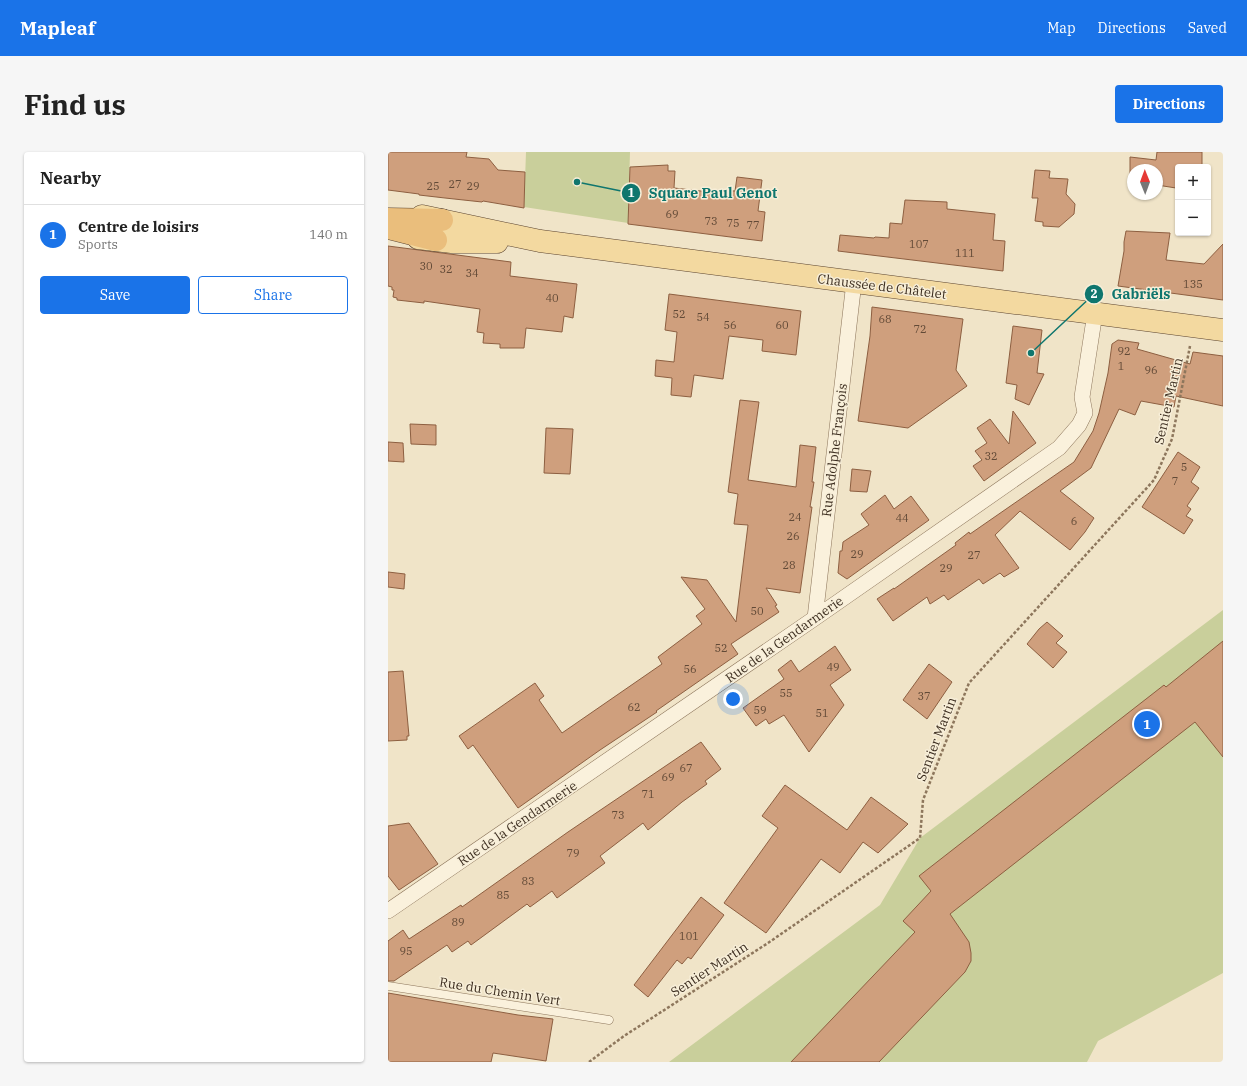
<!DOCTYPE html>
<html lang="en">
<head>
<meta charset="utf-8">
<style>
  :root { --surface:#fff; --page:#f6f6f6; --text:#222; --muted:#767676; --line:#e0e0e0; --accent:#1a73e8 }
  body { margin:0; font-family:"IBM Plex Serif",serif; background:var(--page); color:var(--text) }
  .controls { position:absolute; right:12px; top:12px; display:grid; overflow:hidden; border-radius:4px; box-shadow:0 1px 3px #0004 }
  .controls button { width:36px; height:36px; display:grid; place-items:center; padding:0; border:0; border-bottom:1px solid var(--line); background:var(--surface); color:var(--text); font:20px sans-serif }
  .compass { position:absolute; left:739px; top:12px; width:36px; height:36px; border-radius:50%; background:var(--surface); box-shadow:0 1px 3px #0004; rotate:359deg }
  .you { position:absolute; left:345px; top:547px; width:14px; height:14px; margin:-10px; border:3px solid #fff; border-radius:50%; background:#1a73e8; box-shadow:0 0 0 6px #1a73e833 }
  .badge { display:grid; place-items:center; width:26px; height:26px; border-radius:50%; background:var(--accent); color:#fff; font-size:13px; font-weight:700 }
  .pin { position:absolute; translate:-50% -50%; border:2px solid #fff; box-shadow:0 1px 4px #0006 }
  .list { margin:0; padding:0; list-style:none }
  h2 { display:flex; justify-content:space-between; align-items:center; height:52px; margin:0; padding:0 16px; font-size:17px }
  h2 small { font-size:13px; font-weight:400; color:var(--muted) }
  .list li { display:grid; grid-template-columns:26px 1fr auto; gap:12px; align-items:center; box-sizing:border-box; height:60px; padding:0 16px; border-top:1px solid var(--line) }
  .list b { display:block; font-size:15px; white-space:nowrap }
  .list p { margin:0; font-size:13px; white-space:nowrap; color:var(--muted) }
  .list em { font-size:13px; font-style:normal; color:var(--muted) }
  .actions { display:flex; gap:8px; padding:12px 16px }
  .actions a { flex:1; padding:9px 0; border:1px solid var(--accent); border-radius:4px; text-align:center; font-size:14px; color:var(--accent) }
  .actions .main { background:var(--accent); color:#fff }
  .map { position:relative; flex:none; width:835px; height:910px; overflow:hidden; border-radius:4px }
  header { display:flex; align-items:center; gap:24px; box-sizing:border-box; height:56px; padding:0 20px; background:var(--accent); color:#fff }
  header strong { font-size:19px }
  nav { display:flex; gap:22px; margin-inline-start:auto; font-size:14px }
  .intro { display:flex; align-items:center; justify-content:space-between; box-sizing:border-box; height:96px; padding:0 24px }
  h1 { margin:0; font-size:28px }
  .button { padding:10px 18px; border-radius:4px; background:var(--accent); color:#fff; font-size:14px; font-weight:700 }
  main { display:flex; gap:24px; padding:0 24px }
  aside { flex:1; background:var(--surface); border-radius:4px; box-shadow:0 1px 3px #0004 }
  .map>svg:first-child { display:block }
</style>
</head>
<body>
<header>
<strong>Mapleaf</strong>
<nav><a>Map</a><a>Directions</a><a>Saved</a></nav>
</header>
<div class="intro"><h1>Find us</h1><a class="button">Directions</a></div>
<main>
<aside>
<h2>Nearby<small></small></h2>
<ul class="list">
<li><span class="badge">1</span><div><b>Centre de loisirs</b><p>Sports</p></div><em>140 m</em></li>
</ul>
<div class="actions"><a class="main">Save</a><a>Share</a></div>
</aside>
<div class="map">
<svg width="835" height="910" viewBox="0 0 835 910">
  <rect width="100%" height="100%" fill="#f0e4c8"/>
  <path fill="#c9cf9b" d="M138 0H242L240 71 136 55Z
    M835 458V821L710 889 699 910H281L492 753 532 686Z"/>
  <path fill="#cf9f7d" stroke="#8d5f41" d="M0 0H79L78 5 101 7 110 18 137 20 136 56 95 49 94 50 57 46 31 43V42L0 38Z
    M769 0H814V15H790L788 36 769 33V18H745V30H742V5L768 8Z
    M280 13V19H287L286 36 322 40V38L347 39 349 25 374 28 370 59 377 60 374 89 240 72 242 15Z
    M647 18 662 19 661 26 680 27 678 42 687 52 686 62 671 75 655 74V70L647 69 650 46H644Z
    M517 48 559 50V57L607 62 605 88 617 89 615 119 450 99 452 83 486 86 487 85 501 86 502 71 514 72Z
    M738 79 782 81 778 108 816 112 835 92V148L730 134 736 99V90Z
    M0 94 123 110 122 124 189 132 185 166 176 164 174 180 138 176 136 196H112V192L95 191 96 181 89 180 92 157 36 149V151L9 148V146L5 145 6 138H4V135L0 134Z
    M281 142 413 159 408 203 374 199 375 188 341 184 335 227 306 223 303 245 283 243 284 226 267 224 268 208 286 210 289 180 277 178Z
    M484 155 575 167 568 218 579 234 520 276 470 269 482 184Z
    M625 174 654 178 649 221 656 222 641 253 627 247 629 233 618 231Z
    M730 188 751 191 749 197 802 212 805 200 835 204V254L788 244 786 255 753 249 747 263 731 257 703 316 672 339 706 366 697 380 682 398 632 359 607 383 631 416 616 425 612 421 595 432 591 427 560 448 556 443 542 452 539 445 505 469 489 447 506 436V437L568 393 567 391 581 380 582 382 686 310 705 279 711 261 720 221 724 192Z
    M352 248 371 250 360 328 408 335 412 293 428 295 424 330H426L422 355H424L412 441 378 436 389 453 387 454 391 460 343 492 350 502 268 559 269 560 212 598 130 656 85 593 80 597 71 584 147 531 156 544 151 548 174 581 274 512 270 505 314 472 308 464 317 457 293 425 319 428 348 470 360 373 346 372 350 342 340 340Z
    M625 259 648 291 596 329 585 314 594 308 587 299 599 291 589 276 602 267 621 292Z
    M22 272 48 273V293L23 292Z
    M158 276 185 277 182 322 156 321Z
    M0 290 15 291 16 310 0 309Z
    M790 300 812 315 803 330 811 336 799 354 803 357 798 364 805 368 796 382 754 355Z
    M464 317 483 319 479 340 462 339Z
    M497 343 506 357 523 344 541 368 459 427 450 421 452 399H454L455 390 481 373 473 362Z
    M0 420 17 422 16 437 0 435Z
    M659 470 675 484 668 491 679 500 665 516 639 492 651 477Z
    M835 489V605L807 570 562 762 581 790 583 801V809L577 820 491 910H403L527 780 515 769 543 739 531 724 776 533 778 535Z
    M447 494 463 518 442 533 456 553 421 600 396 563 381 572 378 567 368 574 355 556 396 527 390 518 403 508 411 520Z
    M541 512 564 530 539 567 515 548Z
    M15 519 21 584H19V588L0 589V520Z
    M313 590 333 617 317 629 319 632 294 650 260 678 255 671 212 704 217 711 169 746 164 739 142 755 139 752 83 793 80 789 64 800 59 793 6 829H0V789L15 778 21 787 73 753 74 755 180 680Z
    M397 633 459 678 483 645 520 672 490 701 475 690 452 721 433 707 378 781 336 751 390 676 374 664Z
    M21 671 50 712 11 738 0 724V674Z
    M313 745 336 763 303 807 300 805 294 812 289 808 260 845 246 833Z
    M0 841 130 863 165 867 158 909 105 901 103 910H0Z"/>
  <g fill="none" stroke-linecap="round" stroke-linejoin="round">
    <g stroke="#8d765c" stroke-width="9">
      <path id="service" d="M0 834 221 868"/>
    </g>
    <g stroke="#8d765c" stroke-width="16">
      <path id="minor" d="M427 466 466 130
        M0 759 427 466 671 296 691 273 697 261 694 245 707 161"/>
    </g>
    <g stroke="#5b4430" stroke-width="23">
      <path id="primary" d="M34 64 152 89 835 178
        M30 86 64 90H109"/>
    </g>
    <g stroke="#5b4430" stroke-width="23">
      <path id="trunk" d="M0 67 54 68
        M0 76 48 88"/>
    </g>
    <path stroke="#8d765c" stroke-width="2.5" stroke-dasharray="3 2" stroke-linecap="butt" d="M201 910 236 884 380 791 532 686 535 648 581 531 766 328 784 287 802 194"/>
    <use href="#service" stroke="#faf1dc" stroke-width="8"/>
    <use href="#minor" stroke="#faf1dc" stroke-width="15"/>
    <use href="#primary" stroke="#f3d9a0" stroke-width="22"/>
    <use href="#trunk" stroke="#eabe7c" stroke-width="22"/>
  </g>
  <g text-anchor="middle" stroke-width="3" stroke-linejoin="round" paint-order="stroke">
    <g font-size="11" fill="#624a37">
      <text x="67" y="36">27</text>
      <text x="45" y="38">25</text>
      <text x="85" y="38">29</text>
      <text x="284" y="66">69</text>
      <text x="323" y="73">73</text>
      <text x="345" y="75">75</text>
      <text x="365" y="77">77</text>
      <text x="531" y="96">107</text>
      <text x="577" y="105">111</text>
      <text x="38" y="118">30</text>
      <text x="58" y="121">32</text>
      <text x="84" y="125">34</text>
      <text x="805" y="136">135</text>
      <text x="164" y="150">40</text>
      <text x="291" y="166">52</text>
      <text x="315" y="169">54</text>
      <text x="497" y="171">68</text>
      <text x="342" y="177">56</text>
      <text x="394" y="177">60</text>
      <text x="532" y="181">72</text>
      <text x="736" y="203">92</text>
      <text x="733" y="218">1</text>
      <text x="763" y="222">96</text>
      <text x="603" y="308">32</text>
      <text x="796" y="319">5</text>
      <text x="787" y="333">7</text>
      <text x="407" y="369">24</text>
      <text x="514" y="370">44</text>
      <text x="686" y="373">6</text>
      <text x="405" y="388">26</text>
      <text x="469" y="406">29</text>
      <text x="586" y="407">27</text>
      <text x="401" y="417">28</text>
      <text x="558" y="420">29</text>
      <text x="369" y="463">50</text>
      <text x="333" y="500">52</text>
      <text x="445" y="519">49</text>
      <text x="302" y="521">56</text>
      <text x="398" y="545">55</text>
      <text x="536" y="548">37</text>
      <text x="246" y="559">62</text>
      <text x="372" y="562">59</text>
      <text x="434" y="565">51</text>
      <text x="298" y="620">67</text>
      <text x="280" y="629">69</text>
      <text x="260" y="646">71</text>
      <text x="230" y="667">73</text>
      <text x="185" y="705">79</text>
      <text x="140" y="733">83</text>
      <text x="115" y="747">85</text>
      <text x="70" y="774">89</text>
      <text x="301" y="788">101</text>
      <text x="18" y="803">95</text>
    </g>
    <g font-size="13" fill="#3d2e20" stroke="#f7eed8">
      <text transform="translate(494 134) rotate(7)" y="5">Chaussée de Châtelet</text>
      <text transform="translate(780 249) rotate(-77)" y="5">Sentier Martin</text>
      <text transform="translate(446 298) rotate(-83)" y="5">Rue Adolphe François</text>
      <text transform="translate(396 487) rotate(-35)" y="5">Rue de la Gendarmerie</text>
      <text transform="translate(548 587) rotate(-69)" y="5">Sentier Martin</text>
      <text transform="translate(129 671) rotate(-34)" y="5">Rue de la Gendarmerie</text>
      <text transform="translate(321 817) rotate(-33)" y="5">Sentier Martin</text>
      <text transform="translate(112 839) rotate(9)" y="5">Rue du Chemin Vert</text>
    </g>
  </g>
  <path fill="none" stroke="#0f766e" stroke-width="1.5" d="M189 30L243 41M643 201L706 142"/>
  <g fill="#0f766e" stroke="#f7eed8" stroke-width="1.5">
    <circle cx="189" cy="30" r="4"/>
    <circle cx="643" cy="201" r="4"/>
    <circle cx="243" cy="41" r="10"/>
    <circle cx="706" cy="142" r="10"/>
  </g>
  <g font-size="12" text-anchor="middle" font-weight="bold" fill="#fff">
    <text x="243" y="45">1</text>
    <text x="706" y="146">2</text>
  </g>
  <g font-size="14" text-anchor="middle" font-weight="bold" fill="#0f766e" stroke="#f7eed8" stroke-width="3" stroke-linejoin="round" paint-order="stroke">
    <text x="325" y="46">Square Paul Genot</text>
    <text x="753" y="147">Gabriëls</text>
  </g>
</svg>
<div class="controls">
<button>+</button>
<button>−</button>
</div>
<svg class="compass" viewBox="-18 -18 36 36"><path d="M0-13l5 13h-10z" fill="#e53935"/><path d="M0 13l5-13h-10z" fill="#767676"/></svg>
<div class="you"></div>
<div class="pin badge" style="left:759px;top:572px">1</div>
</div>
</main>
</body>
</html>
